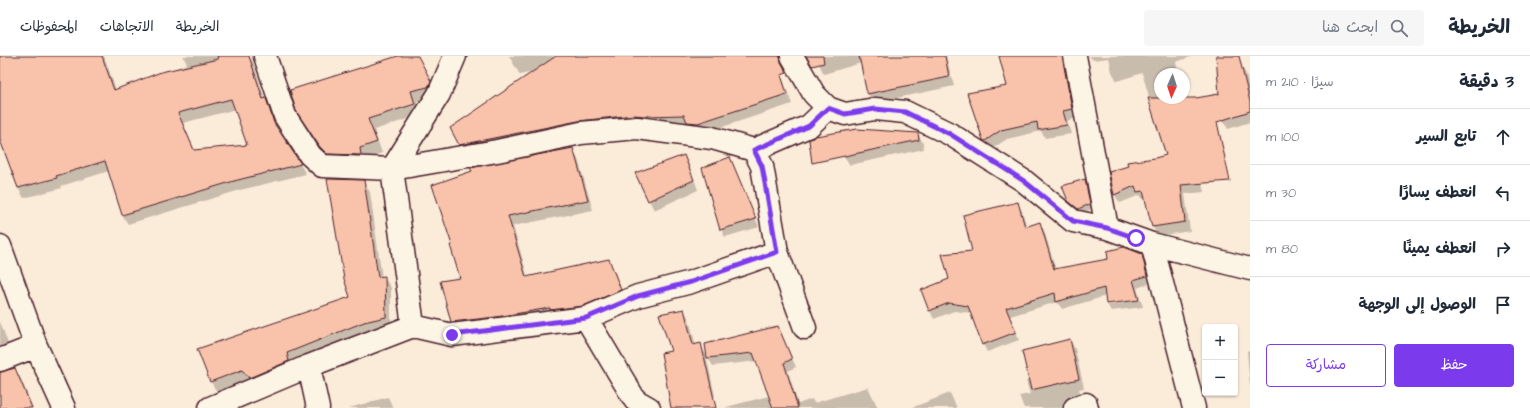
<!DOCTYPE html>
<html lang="ar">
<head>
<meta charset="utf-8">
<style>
  :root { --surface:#fff; --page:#f6f6f7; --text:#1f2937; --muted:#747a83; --line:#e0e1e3; --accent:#7c3aed }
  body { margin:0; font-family:"Architects Daughter","Playpen Sans Arabic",sans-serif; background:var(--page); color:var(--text); direction:rtl }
  .controls { position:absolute; right:12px; bottom:12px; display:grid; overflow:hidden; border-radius:4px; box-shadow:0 1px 3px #0004 }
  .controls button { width:36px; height:36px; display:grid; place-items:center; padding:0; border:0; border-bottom:1px solid var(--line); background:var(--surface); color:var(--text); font:20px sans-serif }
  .compass { position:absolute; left:1154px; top:12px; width:36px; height:36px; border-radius:50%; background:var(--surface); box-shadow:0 1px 3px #0004; rotate:183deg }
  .stop { position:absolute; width:12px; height:12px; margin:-9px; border:3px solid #7c3aed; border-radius:50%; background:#fff }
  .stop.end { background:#7c3aed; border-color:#fff; box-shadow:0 1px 4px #0008 }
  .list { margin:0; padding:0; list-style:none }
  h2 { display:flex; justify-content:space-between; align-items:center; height:52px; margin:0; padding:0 16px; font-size:17px }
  h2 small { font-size:13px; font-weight:400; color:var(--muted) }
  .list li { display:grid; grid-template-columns:26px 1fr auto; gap:12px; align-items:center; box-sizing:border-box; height:56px; padding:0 16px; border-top:1px solid var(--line) }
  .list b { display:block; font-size:15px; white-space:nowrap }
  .list em { font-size:13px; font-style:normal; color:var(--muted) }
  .actions { display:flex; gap:8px; padding:12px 16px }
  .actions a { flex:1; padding:9px 0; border:1px solid var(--accent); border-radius:4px; text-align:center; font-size:14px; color:var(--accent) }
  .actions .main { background:var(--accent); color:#fff }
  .icon { flex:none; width:22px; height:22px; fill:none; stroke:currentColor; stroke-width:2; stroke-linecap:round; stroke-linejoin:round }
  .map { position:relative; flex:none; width:1250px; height:352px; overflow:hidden; direction:ltr }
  header { display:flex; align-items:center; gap:24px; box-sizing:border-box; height:56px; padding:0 20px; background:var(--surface); border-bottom:1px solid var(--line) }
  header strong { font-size:19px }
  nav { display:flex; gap:22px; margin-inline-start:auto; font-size:14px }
  .search { width:280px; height:36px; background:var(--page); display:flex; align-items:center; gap:10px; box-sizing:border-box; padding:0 14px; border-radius:4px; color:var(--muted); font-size:15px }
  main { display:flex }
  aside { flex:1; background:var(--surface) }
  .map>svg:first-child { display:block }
</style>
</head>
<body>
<header>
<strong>الخريطة</strong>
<div class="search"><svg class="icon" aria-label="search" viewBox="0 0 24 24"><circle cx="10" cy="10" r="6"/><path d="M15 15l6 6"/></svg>ابحث هنا</div>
<nav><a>الخريطة</a><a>الاتجاهات</a><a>المحفوظات</a></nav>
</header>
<main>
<aside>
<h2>3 دقيقة<small>سيرًا · 210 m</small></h2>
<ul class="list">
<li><svg class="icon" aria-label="ahead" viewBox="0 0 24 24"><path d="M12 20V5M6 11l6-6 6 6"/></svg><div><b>تابع السير</b></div><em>100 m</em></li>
<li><svg class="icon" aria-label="left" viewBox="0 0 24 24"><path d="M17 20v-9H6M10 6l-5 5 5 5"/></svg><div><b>انعطف يسارًا</b></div><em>30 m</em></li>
<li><svg class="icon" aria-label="right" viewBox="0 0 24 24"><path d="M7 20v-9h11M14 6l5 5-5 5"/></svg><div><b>انعطف يمينًا</b></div><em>80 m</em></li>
<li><svg class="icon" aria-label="arrive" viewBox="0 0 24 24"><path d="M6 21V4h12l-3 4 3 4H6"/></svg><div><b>الوصول إلى الوجهة</b></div></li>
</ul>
<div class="actions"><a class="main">حفظ</a><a>مشاركة</a></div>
</aside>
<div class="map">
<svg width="1250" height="352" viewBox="0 0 1250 352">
  <rect width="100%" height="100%" fill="#fbebd9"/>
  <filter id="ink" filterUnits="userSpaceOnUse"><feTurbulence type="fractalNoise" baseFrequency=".025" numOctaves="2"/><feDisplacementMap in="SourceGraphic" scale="8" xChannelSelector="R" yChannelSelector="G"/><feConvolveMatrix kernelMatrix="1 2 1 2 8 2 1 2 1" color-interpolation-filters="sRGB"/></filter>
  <g filter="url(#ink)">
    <path fill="#0003" fill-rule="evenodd" d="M0 0H104L116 34 187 8 183 0H249L253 6 265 44 271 53 279 75 306 118 240 134 128 168 122 159 109 115 61 130 62 132 24 142 18 132 0 81ZM236 53 248 90 195 95 183 67Z
      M401 0H417L436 37 434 42 417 46 420 59 374 74 382 97 365 103 327 102 304 66Z
      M509 0H553L567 28 611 0H774L792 48 704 77 651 70 466 98 460 88 533 16 520 19Z
      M816 0H946L954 30 873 47 868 38 861 7 824 18 819 8Z
      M1000 0H1072L1077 62 1067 65 1071 78 1045 82 1041 75 1007 83 990 94 989 93 984 83 1009 31Z
      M1089 0H1193L1176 6 1178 18H1160V42H1184L1204 136 1185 138 1190 175 1158 180 1153 171 1147 144 1144 145 1140 139 1120 147 1114 138 1167 100 1142 17 1117 25 1112 16 1109 2 1093 4Z
      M1217 0H1235L1246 18 1250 36V66L1228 73 1223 64Z
      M918 78 923 87 924 93 850 109 844 100Z
      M572 93 578 103 593 154 513 170 528 222 608 204 614 214 625 244 457 275 452 265 461 223 451 190ZM501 259V261L453 267V265Z
      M684 100 689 109 698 134 654 154 636 118Z
      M730 102 759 171 725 181 721 173Z
      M1085 124 1088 129 1092 153 1081 157 1072 150 1069 144Z
      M363 125 370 136 382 222 384 221 391 232V272L217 336 211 326 198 294 352 242Z
      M1017 147 1022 155 1027 171 1039 167 1044 174 1056 214 1141 198 1146 206 1151 227 1137 232 1140 242 1109 247V249L1141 244 1143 251 1111 255 1107 248 1106 240 1062 253 1057 246 1010 260 1019 284 987 296 983 288 972 257 954 255 934 263 930 255 923 235 950 224Z
      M684 254 689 263 696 290 700 289 706 299 715 340 675 348 672 295Z
      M0 265 12 299 0 305Z
      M778 271 796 311 788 315 798 348 812 343 814 347 868 331 878 352H727L726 351 769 340 757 305 713 310 708 302Z
      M1070 284 1075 293 1084 332 1079 333 1083 346 1071 352H1024L1019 340 1030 338 1026 325 1029 324Z
      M1247 295H1250V332Z
      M15 313 21 323 33 352H0V317Z
      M950 337 957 352H911Z
      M388 341 393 352H349Z"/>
    <path fill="#f9c3ab" stroke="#4a1f2b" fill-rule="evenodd" d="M0 0H102L114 34 161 16 218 3 217 0H249L263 43 266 42 274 67 301 108 234 125 122 159 105 105 56 120 57 122 18 132 0 84ZM231 43 247 89 194 94 178 57Z
      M398 0H418L431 25 428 31 411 35 415 48 368 63 377 86 360 92 361 99 327 98 320 91 296 55 290 34Z
      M556 0H780L781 6 787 17 781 19 787 38 698 67 687 66 684 59 645 60 634 59 578 65 459 89 450 72Z
      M806 0H823L824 7 812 10Z
      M859 0H945L949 21 867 38Z
      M999 0H1062L1072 53 1063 55 1067 69 1038 74 1037 66 1001 74 985 85 983 84 967 37 1007 30Z
      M1216 0H1239L1250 46V55L1217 66 1230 125 1181 129 1185 166 1152 171 1143 135 1137 136 1135 130 1114 139 1109 116 1128 110 1127 106 1155 102 1166 99 1148 42H1196L1219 38Z
      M857 73 918 77 919 84 812 107 809 84 816 80Z
      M573 92 588 144 508 160 526 221 609 203 621 234 583 250 550 254V252L496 261 451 266 440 225 460 222 450 189H452L432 129 472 115 470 112Z
      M684 99 694 124 648 145 635 117Z
      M730 101 756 163 720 174 702 112Z
      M327 123 364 124 378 221 385 220 386 261 364 266 287 297 289 305 249 322 242 314 210 326 197 293 350 241 344 223Z
      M1085 123 1090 148 1078 153 1068 145 1062 130Z
      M1018 146 1025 171 1040 166 1054 213 1108 203 1107 195 1124 191 1142 198 1147 220 1133 224 1139 244 1106 248 1104 232 1056 246 1055 237 1006 252 1016 276 982 289 968 250 949 247 929 255 921 234 949 223 942 198 972 195 963 159Z
      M684 253 693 289 701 287 716 352H671L661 297 671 295 659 258Z
      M778 270 792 303 784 307 798 352H773L753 297 707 302 705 288Z
      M1070 283 1079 323 1031 334 1022 295Z
      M15 312 32 352H0V316Z"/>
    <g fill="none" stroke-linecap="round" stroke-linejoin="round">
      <g stroke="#4a1f2b" stroke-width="25">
        <path id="minor" d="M265 0 285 60 310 99 322 110 392 113 497 95 581 77 637 72 712 82 754 94 762 110 777 196 805 272
          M792 0 814 38 828 52 845 58 875 53 905 56 950 78 1024 125 1073 165 1107 172 1152 188 1250 213
          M1075 0 1107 172
          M754 94 809 70 828 52
          M1152 188 1194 352
          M0 190 36 290 64 352
          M586 262 635 344 649 352
          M413 270 452 279 586 262 638 240 691 226 777 196
          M0 304 36 290
          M309 310 318 352
          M210 352 309 310 413 270 392 113 439 38 455 0
          M1075 352 1086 348 1087 352"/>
      </g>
      <use href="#minor" stroke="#fcf5e5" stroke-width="22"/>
    </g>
  </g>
  <g fill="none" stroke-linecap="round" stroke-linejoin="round" filter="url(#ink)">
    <path stroke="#7c3aed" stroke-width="5" d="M452 279 586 262 638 240 691 226 777 196 762 110 754 94 809 70 828 52 845 58 875 53 905 56 950 78 1024 125 1073 165 1107 172 1136 182"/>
  </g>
</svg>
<div class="controls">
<button>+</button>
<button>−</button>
</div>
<svg class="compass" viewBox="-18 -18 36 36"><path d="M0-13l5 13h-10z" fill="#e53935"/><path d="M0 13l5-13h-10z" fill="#747a83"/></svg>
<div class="stop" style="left:1136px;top:182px"></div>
<div class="stop end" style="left:452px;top:279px"></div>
</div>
</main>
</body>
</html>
